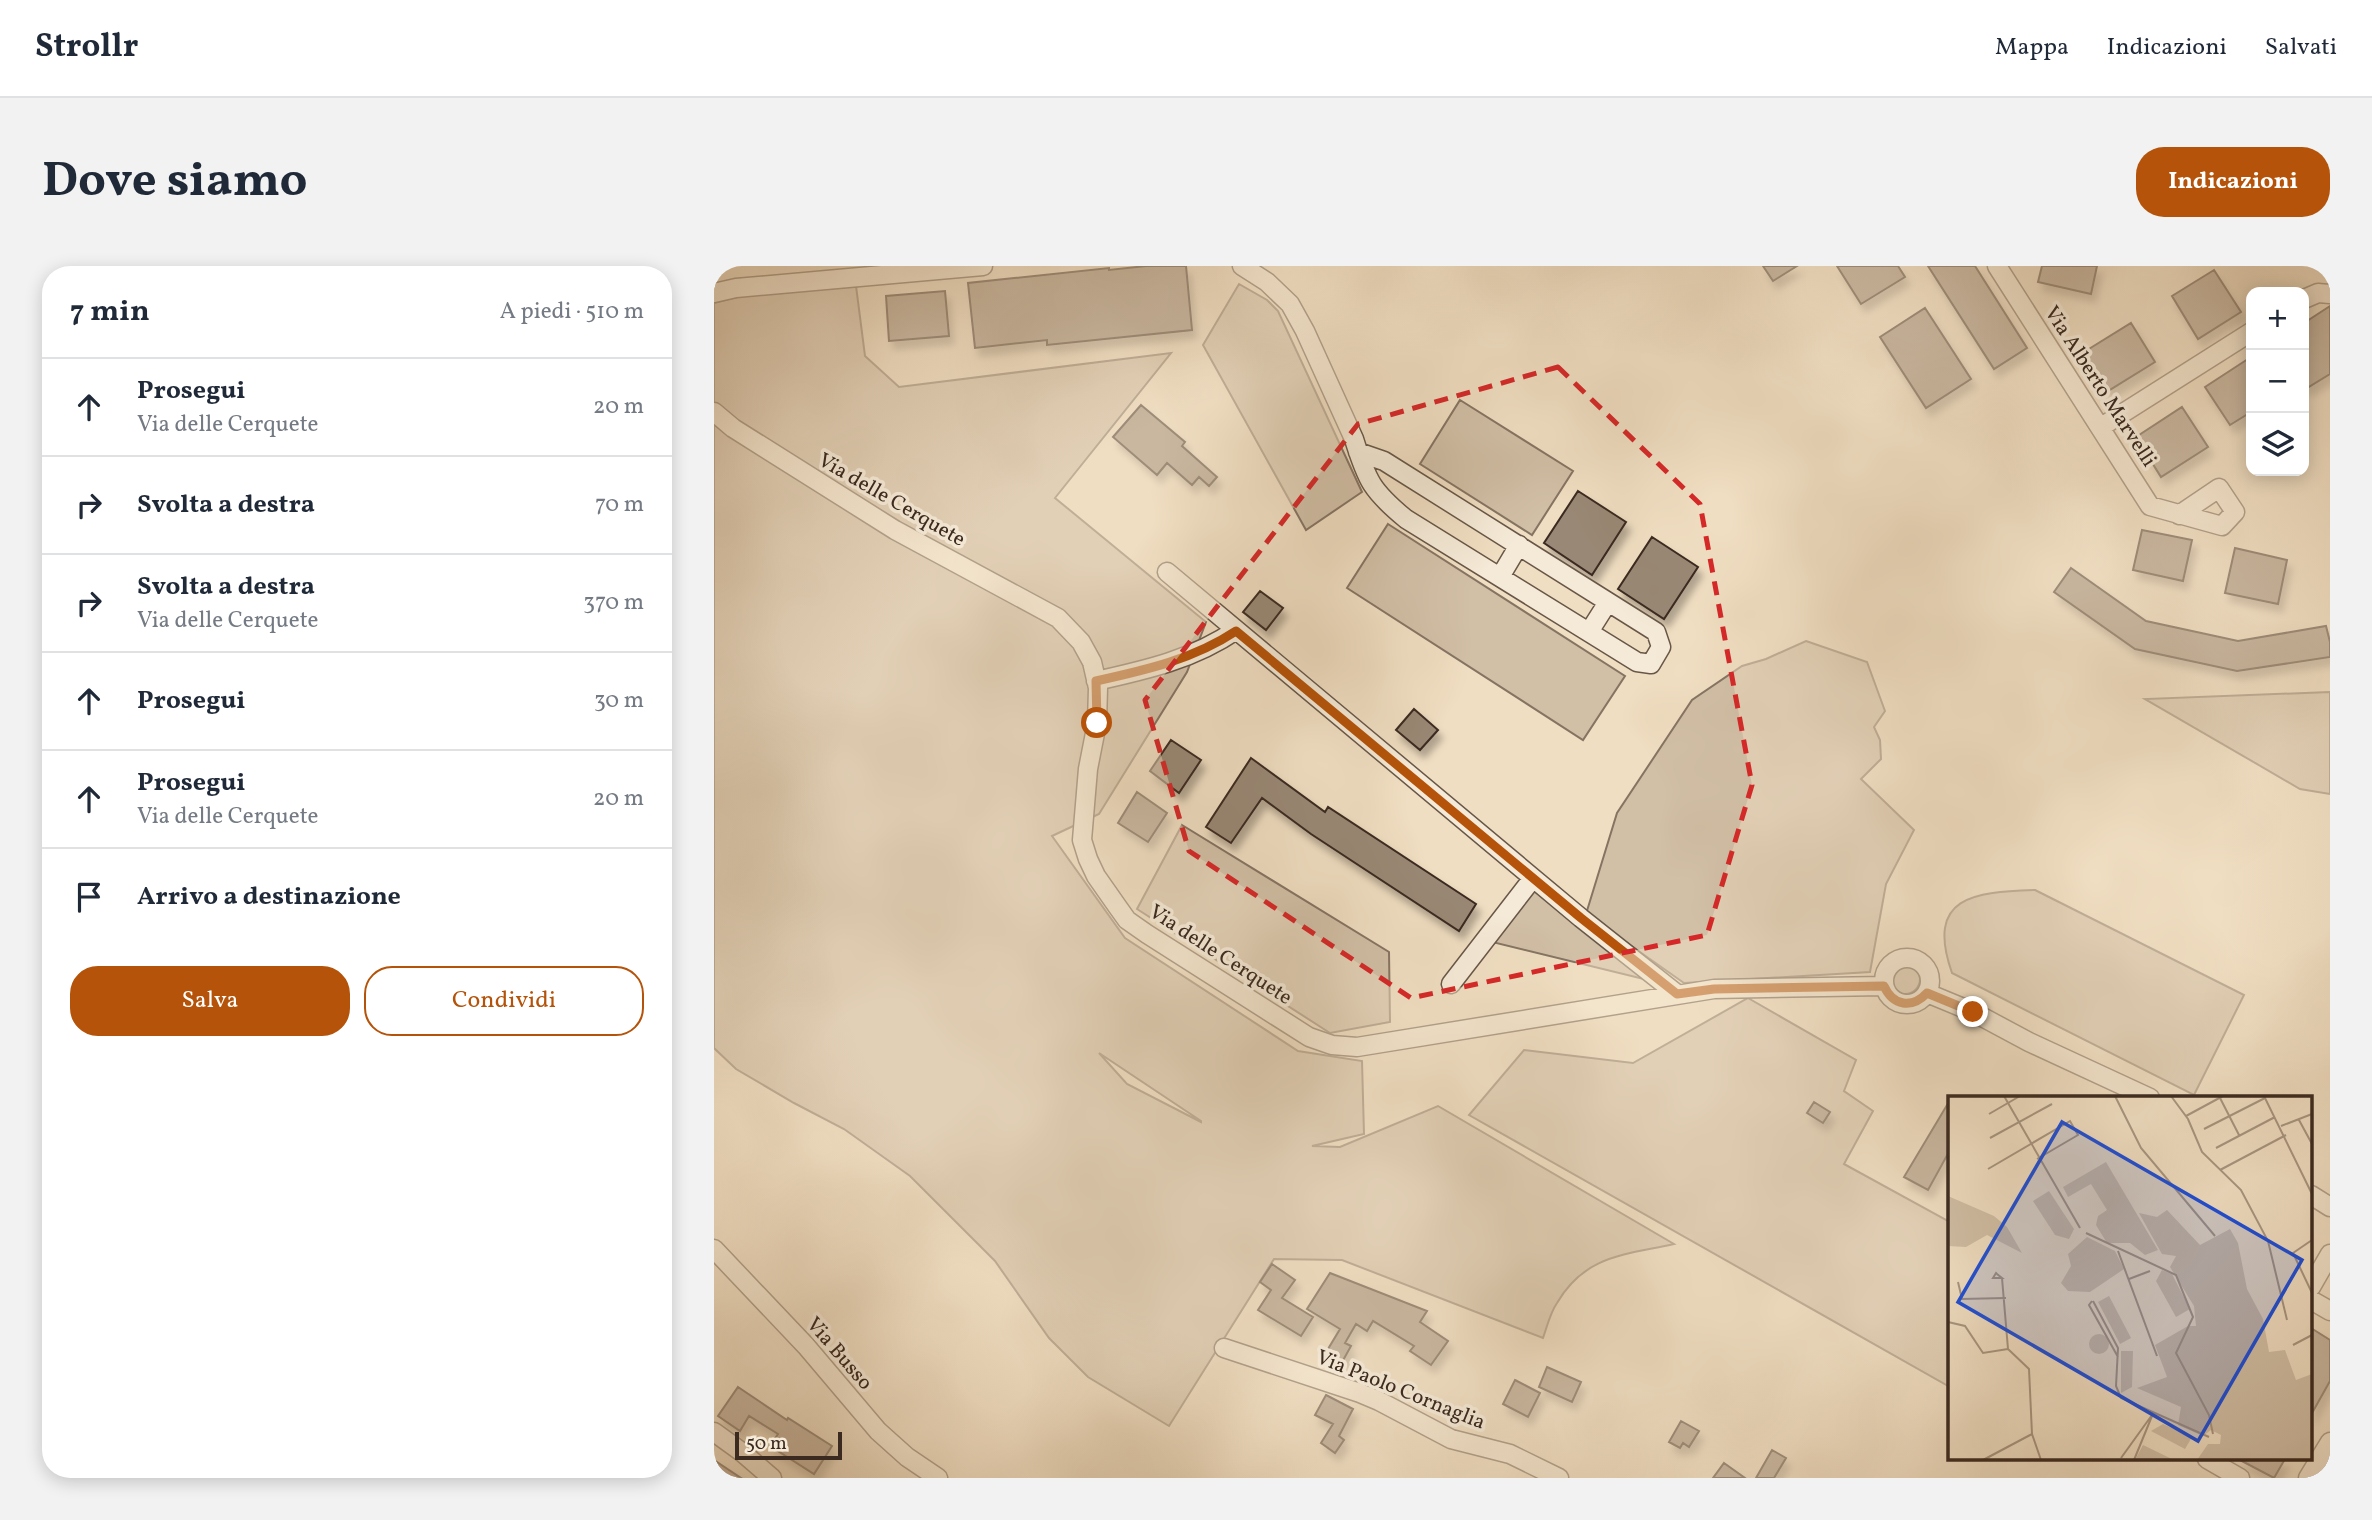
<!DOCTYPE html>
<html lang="it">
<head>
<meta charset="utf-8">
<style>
  :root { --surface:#fff; --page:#f2f2f3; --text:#1f2937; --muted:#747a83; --line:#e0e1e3; --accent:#b45309 }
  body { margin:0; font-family:Vollkorn,serif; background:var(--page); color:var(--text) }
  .controls { position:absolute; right:21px; top:21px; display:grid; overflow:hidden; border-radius:14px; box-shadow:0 4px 18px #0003 }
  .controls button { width:63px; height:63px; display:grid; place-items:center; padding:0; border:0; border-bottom:2px solid var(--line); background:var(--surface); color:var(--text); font:35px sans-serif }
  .scale { position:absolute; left:21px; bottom:18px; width:107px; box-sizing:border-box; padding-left:7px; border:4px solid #3b2a20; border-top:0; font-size:19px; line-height:24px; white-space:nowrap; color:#3b2a20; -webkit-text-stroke:5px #f5ead7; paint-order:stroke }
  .stop { position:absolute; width:21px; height:21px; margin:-16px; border:5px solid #b45309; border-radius:50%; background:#fff }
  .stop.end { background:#b45309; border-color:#fff; box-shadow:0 2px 7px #0008 }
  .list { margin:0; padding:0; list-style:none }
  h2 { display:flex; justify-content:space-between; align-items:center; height:91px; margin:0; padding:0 28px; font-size:30px }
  h2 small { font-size:23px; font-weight:400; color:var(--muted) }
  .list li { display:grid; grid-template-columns:46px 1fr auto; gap:21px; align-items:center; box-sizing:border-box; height:98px; padding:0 28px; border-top:2px solid var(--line) }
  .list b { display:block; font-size:26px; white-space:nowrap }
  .list p { margin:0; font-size:23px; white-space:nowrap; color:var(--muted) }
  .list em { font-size:23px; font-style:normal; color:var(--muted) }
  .actions { display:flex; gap:14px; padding:21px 28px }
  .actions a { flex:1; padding:16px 0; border:2px solid var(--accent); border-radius:28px; text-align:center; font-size:24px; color:var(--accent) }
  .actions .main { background:var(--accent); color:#fff }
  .icon { flex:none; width:38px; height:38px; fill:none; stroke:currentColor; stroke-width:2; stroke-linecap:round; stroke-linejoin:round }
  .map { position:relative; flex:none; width:1616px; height:1212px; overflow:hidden; border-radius:28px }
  header { display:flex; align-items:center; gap:42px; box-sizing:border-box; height:98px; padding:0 35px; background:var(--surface); border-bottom:2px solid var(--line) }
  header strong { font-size:33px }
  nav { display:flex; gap:38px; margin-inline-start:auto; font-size:24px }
  .intro { display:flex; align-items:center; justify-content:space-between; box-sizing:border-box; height:168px; padding:0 42px }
  h1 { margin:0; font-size:49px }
  .button { padding:18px 32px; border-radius:28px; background:var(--accent); color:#fff; font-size:24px; font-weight:700 }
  main { display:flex; gap:42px; padding:0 42px }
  aside { flex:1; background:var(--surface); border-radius:28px; box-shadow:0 4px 18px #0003 }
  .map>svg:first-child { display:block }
</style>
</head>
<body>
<header>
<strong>Strollr</strong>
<nav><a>Mappa</a><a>Indicazioni</a><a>Salvati</a></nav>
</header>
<div class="intro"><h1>Dove siamo</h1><a class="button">Indicazioni</a></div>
<main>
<aside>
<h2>7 min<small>A piedi · 510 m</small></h2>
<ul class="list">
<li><svg class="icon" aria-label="ahead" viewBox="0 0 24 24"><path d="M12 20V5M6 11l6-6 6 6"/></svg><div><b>Prosegui</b><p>Via delle Cerquete</p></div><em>20 m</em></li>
<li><svg class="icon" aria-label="right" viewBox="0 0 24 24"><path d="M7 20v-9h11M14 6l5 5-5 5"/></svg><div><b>Svolta a destra</b></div><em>70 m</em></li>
<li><svg class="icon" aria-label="right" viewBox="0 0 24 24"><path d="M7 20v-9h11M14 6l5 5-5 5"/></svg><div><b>Svolta a destra</b><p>Via delle Cerquete</p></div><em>370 m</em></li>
<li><svg class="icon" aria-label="ahead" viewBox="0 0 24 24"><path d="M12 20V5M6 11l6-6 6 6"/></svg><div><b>Prosegui</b></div><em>30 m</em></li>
<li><svg class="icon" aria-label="ahead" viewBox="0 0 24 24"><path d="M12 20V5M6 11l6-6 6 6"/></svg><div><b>Prosegui</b><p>Via delle Cerquete</p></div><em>20 m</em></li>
<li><svg class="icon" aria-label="arrive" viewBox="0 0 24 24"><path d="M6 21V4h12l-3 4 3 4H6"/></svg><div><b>Arrivo a destinazione</b></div></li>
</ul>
<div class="actions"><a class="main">Salva</a><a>Condividi</a></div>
</aside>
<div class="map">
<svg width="1616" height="1212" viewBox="0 0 1616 1212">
  <defs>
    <filter id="shadow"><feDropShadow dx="4.5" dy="8" stdDeviation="3.5" flood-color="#0004"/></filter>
  </defs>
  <rect width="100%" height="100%" fill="#f0dec2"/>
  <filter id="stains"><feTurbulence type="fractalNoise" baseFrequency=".00286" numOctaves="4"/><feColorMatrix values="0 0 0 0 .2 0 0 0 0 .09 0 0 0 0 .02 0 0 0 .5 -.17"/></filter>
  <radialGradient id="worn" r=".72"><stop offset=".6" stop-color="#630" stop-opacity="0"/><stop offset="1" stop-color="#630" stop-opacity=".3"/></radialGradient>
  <path fill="#d1bfa6" stroke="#867463" stroke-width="2" fill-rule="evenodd" d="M525 18 553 34 564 45 648 226 592 264 489 79Z
    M142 20 151 90 185 121 457 87 341 232 492 356 473 406 385 548 338 570 411 672 584 785 648 795 650 868 598 880 626 881 724 840 960 978C911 989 871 989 843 1037 836 1047 833 1061 829 1072L628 994 560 993 455 1160 374 1111 335 1072 281 995 196 910 130 863 80 837 22 803 0 782V37L34 28ZM385 787 487 855V856L413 818Z
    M746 134 859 205 818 269 706 198Z
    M674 258 911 410 869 474 633 322Z
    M1092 375 1153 396 1171 445 1160 461 1166 474 1167 493 1147 513 1200 564 1172 618 1156 706 970 717 872 648 903 547 978 434 1028 400 1052 393Z
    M1616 426V528L1586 523 1431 433Z
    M468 559 675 686 676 756 616 767 423 643Z
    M822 622 938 715 778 676Z
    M1321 624 1530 729 1480 829 1238 707C1211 630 1260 626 1321 624Z
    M1176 713a15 15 0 1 1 30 0a15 15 0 1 1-30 0Z
    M1034 732 1142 794 1130 825 1159 845 1130 898 1236 956V1121L755 849 810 784 919 797Z"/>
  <path fill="#998874" stroke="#3b2a20" stroke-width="2" filter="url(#shadow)" d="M432 0H472L478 64 333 79V74L261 82 254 17 395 2V4Z
    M1049 0H1083L1059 15Z
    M1123 0H1184L1191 11 1147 38Z
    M1214 0H1261L1313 82 1280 103Z
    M1328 0H1383L1377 28 1324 16Z
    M1500 4 1527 46 1484 73 1458 30Z
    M231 25 235 70 175 75 172 30Z
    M1616 40V108L1593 122 1590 117V57Z
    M1211 42 1257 113 1212 142 1166 71Z
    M1417 57 1441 96 1394 125 1370 86Z
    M1537 91V146L1516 159 1491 121Z
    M427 139 471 176 468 180 503 211 495 220 485 211 478 219 453 197 443 209 399 171Z
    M1468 141 1494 181 1447 211 1422 171Z
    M864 225 912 256 878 309 830 277Z
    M1428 264 1478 274 1469 315 1419 304Z
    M938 271 984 301 950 353 904 323Z
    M1521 282 1573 294 1564 338 1511 327Z
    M1357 302 1432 355 1524 375 1612 360 1616 376V391L1523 405 1421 383 1340 326Z
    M546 325 569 342 552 364 529 346Z
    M700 443 724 464 706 484 682 464Z
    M457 474 487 494 465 527 436 505Z
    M537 492 611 546 614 541 762 638 745 665 597 568 548 532 517 577 492 561Z
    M423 526 453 547 434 576 404 557Z
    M1236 834V884L1214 924 1190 911Z
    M1100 836 1116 846 1109 857 1093 847Z
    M558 998 581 1014 568 1032 599 1051 587 1070 544 1044 557 1024 546 1016Z
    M616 1007 713 1045 706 1056 734 1075 717 1099 696 1085 700 1080 659 1055 653 1065 642 1058 631 1077 637 1080 627 1098 611 1088 626 1063 593 1043Z
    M1597 1062 1616 1074V1115L1597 1149Z
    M833 1101 867 1116 858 1136 825 1121Z
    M801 1114 826 1127 814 1151 789 1138Z
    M24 1121 73 1154 74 1152 118 1180 100 1208 56 1180 64 1168 35 1150 26 1165 4 1150Z
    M612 1129 639 1143 625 1170 630 1174 621 1187 607 1177 619 1158 601 1149Z
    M967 1155 985 1165 975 1181 969 1177 966 1182 955 1176Z
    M1058 1184 1072 1192 1060 1212H1042Z
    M1524 1193H1571L1560 1212Z
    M0 1194 27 1212H0Z
    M1010 1197 1031 1212H999Z"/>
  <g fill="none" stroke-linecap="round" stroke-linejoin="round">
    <g stroke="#685748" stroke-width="21">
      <path id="minor" d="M528 0 553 16 576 38 591 65 640 173C653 215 658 225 692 253L923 396 937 398 947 381 942 366 670 195 644 186
        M1283 0 1436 240 1508 260 1521 246 1505 222 1465 249
        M0 27 22 22 269 0
        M1590 33 1604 27 1616 28
        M0 146 19 162 181 264 344 352 367 376 378 396 384 422 383 457 374 503 368 574 374 593 382 610 403 640 413 654 433 668 595 771 618 779 643 781 1000 723 1170 720
        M1387 161 1537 66
        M453 306 867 652 963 728
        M786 311 805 279
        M875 366 894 336
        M382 415C432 404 480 393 522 364
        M1170 715a23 23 0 1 1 46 0a23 23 0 1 1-46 0Z
        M737 718 819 612
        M1213 727 1259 746 1315 776 1436 832
        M1597 929 1616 941
        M0 983 92 1080 164 1165 193 1191 224 1212
        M1597 1021 1616 988
        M1597 1034 1616 1045
        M510 1082 646 1127 665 1135 737 1173 796 1188 845 1212
        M0 1166 29 1187 58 1212
        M1493 1193 1526 1212
        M1594 1212 1616 1176"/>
    </g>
    <use href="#minor" stroke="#f5ead7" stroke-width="18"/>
  </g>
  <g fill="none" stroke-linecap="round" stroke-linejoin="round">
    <path stroke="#b45309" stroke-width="9" d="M383 457 382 415C432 404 480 393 522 365L867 652 963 728 1000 723 1170 720C1179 740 1198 743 1213 727L1259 746"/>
  </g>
  <path d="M0 0H1616V1212H0ZM844 101 986 238 1038 519 993 669 697 732 475 585 431 434 644 158Z" fill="#f0dec2" fill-opacity=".55" fill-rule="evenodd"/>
  <path fill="none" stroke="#d62828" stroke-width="5" stroke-dasharray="14 9" stroke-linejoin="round" d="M844 101 986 238 1038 519 993 669 697 732 475 585 431 434 644 158Z"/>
  <g text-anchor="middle" stroke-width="7" stroke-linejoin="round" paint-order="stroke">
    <g font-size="21" fill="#3b2a20" stroke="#f5ead7">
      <text transform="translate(1387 120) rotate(57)" y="7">Via Alberto Marvelli</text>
      <text transform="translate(178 233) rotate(30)" y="7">Via delle Cerquete</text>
      <text transform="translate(507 688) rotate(33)" y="7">Via delle Cerquete</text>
      <text transform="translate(126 1087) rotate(49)" y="7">Via Busso</text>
      <text transform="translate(687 1123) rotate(22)" y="7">Via Paolo Cornaglia</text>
    </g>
  </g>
  <g transform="translate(1234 830)">
    <rect width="364" height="364" fill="#f0dec2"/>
    <path d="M158 66 210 154 197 159 182 147H159L148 129 150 120 159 114 143 88 120 101 115 91ZM101 95 126 133 121 143 107 139 85 105ZM0 100 46 120 59 131 74 157 39 139 18 151 0 150ZM219 114 252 149 282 133 290 147 299 193 315 223 321 256 337 254 348 284 364 278V364H249L260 348H272L273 339 263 334 255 340 230 329 233 311 189 292 219 281 207 249 240 230H248L246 210 222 171 228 160 214 158 191 117 209 121ZM139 141 167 155 176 173 142 196 120 195 113 187 123 170 120 158ZM214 174 224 178 242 213 228 221 208 185ZM161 200 183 242 172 248 150 206ZM141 248a10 10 0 1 1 20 0a10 10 0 1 1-20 0ZM173 255H185L184 291 173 297ZM215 328 244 341 237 353 203 335ZM195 349 226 364H187Z" fill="#d1bfa6"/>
    <path fill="none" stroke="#a89681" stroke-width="2" d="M56 0 132 132M167 0 193 52 267 140M223 0 240 23 254 56 293 94 320 145 339 224M271 0 291 39M316 0 364 98M41 18 72 0M238 20 275 0M351 24 364 48M333 30 364 18M256 33 317 2M42 42 104 8M268 52 327 21M40 73 122 25 130 39 89 63M272 74 338 39M138 137 228 179 245 221 228 257 261 319 265 338M364 144 345 157 364 197M170 155 209 260M48 177 49 178 54 182H45ZM54 182 60 253M181 183 202 175M10 186 14 203 58 202M144 205 141 209 170 261M145 205 170 252 168 290 173 302 261 341M0 226 17 230 35 257 60 253M345 249 364 239M60 253 81 273 84 338 93 364M173 362 204 319M35 364 84 338M186 364 204 320"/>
    <path fill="#1d4ed8" fill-opacity="0.15" stroke="#1d4ed8" stroke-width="3.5" d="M114 26 354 164 250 345 10 206Z"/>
    <rect width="364" height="364" fill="none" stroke="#3b2a20" stroke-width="3.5"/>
  </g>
  <rect width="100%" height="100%" filter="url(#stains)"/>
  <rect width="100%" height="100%" fill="url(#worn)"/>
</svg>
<div class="controls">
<button>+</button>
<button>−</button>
<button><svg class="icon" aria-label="layers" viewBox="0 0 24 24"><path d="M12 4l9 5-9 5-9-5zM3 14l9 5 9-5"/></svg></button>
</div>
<div class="scale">50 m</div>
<div class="stop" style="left:383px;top:457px"></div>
<div class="stop end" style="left:1259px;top:746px"></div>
</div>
</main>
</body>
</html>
